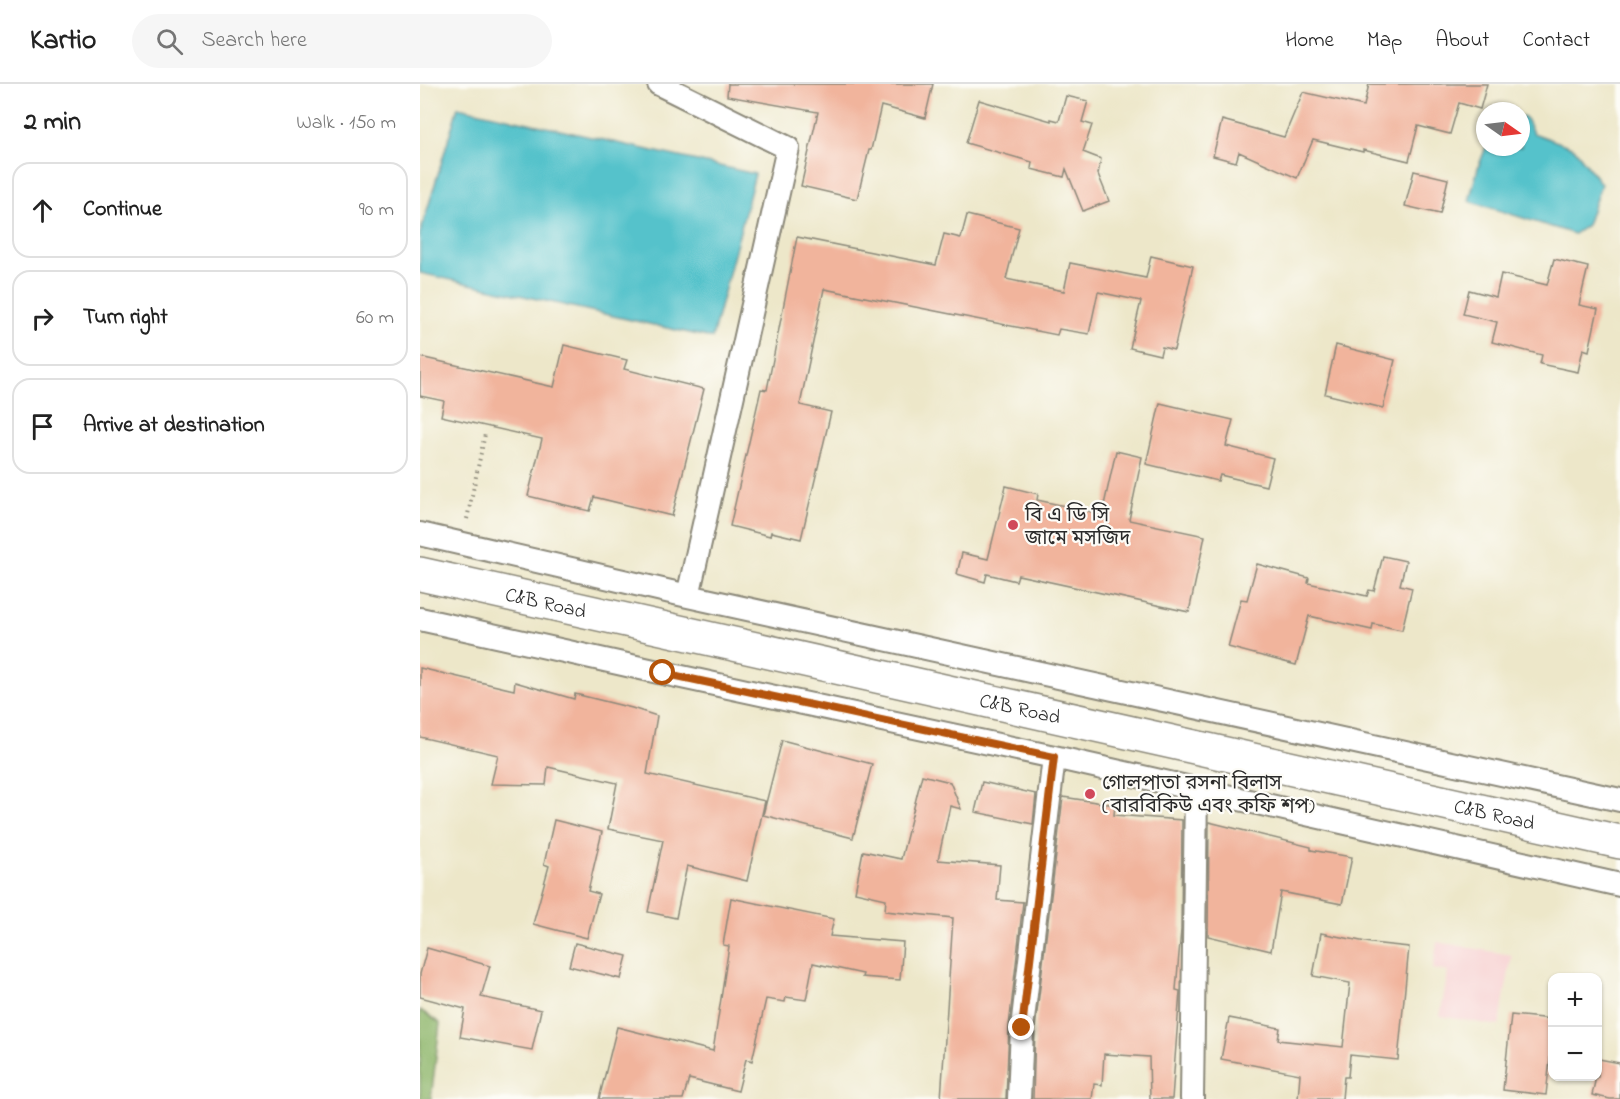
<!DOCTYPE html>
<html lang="en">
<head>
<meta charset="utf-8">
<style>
  :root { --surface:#fff; --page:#f6f6f6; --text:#222; --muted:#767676; --line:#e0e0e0 }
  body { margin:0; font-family:"Indie Flower","Noto Sans Bengali",sans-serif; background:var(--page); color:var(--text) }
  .controls { position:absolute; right:18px; bottom:18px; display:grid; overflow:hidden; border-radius:12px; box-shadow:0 2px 4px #0004 }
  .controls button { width:54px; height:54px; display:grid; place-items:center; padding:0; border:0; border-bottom:2px solid var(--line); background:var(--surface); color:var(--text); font:30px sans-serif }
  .compass { position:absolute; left:1056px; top:18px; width:54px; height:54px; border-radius:50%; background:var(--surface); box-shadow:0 2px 4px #0004; rotate:104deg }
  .stop { position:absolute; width:18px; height:18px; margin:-14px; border:4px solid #b45309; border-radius:50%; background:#fff }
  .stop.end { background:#b45309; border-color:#fff; box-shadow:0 2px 6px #0008 }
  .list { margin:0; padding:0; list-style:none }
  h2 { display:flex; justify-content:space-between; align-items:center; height:78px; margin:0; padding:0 24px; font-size:26px }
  h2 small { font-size:20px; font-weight:400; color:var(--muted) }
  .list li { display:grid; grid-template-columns:39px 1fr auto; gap:18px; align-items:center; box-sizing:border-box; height:96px; margin:0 12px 12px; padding:0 12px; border:2px solid var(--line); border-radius:18px }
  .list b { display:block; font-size:22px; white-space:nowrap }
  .list em { font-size:20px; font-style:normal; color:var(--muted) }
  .icon { flex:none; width:33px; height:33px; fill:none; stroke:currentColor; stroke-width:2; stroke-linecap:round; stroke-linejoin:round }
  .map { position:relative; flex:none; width:1200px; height:1015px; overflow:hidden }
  header { display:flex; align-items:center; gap:36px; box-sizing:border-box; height:84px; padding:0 30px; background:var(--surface); border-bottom:2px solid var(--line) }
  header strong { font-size:28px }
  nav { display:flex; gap:33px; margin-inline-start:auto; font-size:21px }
  .search { width:420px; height:54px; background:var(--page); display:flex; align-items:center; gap:15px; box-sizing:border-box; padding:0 21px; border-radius:33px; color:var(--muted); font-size:22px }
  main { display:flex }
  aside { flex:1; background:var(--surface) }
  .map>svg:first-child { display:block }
</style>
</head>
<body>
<header>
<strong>Kartio</strong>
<div class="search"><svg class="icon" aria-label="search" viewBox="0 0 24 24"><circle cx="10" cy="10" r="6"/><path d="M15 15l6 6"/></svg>Search here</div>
<nav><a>Home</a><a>Map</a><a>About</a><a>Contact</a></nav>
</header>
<main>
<aside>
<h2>2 min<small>Walk · 150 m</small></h2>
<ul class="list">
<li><svg class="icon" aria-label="ahead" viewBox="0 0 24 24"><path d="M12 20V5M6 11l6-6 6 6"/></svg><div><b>Continue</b></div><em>90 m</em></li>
<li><svg class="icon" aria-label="right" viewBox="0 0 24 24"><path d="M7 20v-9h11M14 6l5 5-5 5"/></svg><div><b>Turn right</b></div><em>60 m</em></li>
<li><svg class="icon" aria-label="arrive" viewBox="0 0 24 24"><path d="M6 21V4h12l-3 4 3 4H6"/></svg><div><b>Arrive at destination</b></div></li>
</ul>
</aside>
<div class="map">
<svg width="1200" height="1015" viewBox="0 0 1200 1015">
  <rect width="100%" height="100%" fill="#fdfcf7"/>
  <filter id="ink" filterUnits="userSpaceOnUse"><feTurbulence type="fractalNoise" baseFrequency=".0167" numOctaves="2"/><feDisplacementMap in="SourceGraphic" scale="12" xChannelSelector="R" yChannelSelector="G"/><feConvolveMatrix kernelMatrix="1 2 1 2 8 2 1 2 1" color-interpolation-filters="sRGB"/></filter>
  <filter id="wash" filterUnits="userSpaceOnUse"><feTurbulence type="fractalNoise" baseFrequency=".008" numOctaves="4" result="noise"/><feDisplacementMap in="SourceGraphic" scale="24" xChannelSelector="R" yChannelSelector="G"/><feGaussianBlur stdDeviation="1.35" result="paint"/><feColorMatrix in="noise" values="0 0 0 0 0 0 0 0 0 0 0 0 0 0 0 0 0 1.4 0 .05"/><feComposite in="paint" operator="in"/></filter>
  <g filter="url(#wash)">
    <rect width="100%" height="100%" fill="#ede7c9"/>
    <path fill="#f7cfd0" d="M1017 858 1092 871 1079 942 1020 932 1028 888 1013 885Z"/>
    <path fill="#91b86e" stroke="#5e724c" stroke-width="1.5" d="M0 926 20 939 11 1015H0Z"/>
    <path fill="#55c2cb" stroke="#40767b" stroke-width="1.5" d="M38 23 335 90 292 254 0 189V150Z
      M1101 32 1105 33 1113 49 1154 64 1181 100 1167 141 1154 150 1049 117 1058 84 1066 63H1101Z"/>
    <g id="blocks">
      <path fill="#f1b49c" d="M308 0H513L505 34 461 22 451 66H449L437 115 381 102 398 28 307 12Z
        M949 0H1067L1060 25 1039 19 1030 50 998 42 989 77 943 66V68L893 56 877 94 819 68 816 78 793 72 802 36 864 53 883 8 944 22Z
        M646 12 668 17 662 38 672 41 663 68 681 75 678 90 689 117 663 127 646 85 644 93 611 85 612 78 546 59 559 16 631 37V35L639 37Z
        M994 87 1028 95 1020 130 985 122Z
        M547 131 599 144 586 195 644 207 650 179 726 194 731 172 773 182 754 266 742 263 740 271 710 264 721 217 678 208 669 250 639 245 637 251 404 205 380 321 411 328 381 455 351 448 350 452 310 442 341 305 347 306 377 153 516 181 524 150 541 154Z
        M1134 175 1168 183 1159 221 1178 225 1169 267 1163 265 1158 288 1120 280 1122 271 1072 258 1077 238 1043 230 1049 206 1076 213 1081 190 1127 201Z
        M144 261 207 276 204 285 284 305 252 432 174 413 170 427 108 412 122 355 21 332 24 317 0 312V273L134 303Z
        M916 261 975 276 963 324 905 310Z
        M740 319 813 336 806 362 853 374 846 402 800 391 798 397 726 380Z
        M696 367 722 373 709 436 785 452 769 528 598 491 596 497 567 490 565 498 537 490 542 469 568 475 586 402 618 410 617 416 682 430Z
        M963 472 986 477 980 501 992 504 982 546 953 540 952 546 889 532 876 581 808 563 821 515 827 516 837 480 889 494 888 499 947 512 949 506 954 507Z
        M0 584 94 606 95 598 154 615 155 610 212 624 237 632 227 690 345 717 327 797 267 782 256 834 228 828 243 756 188 745 197 699 128 683 126 701 71 700 78 671 0 653Z
        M362 656 452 680 433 754 343 731Z
        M502 691 530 698 541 725 530 722 518 776 580 781 577 816 603 818 589 942 586 1015H521L533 834 465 827 466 815 435 808 443 767 481 775Z
        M562 698 616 710 613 740 555 728Z
        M643 713 695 721 694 731 762 736 761 846 756 906 760 907 752 1015H730L729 973 684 970 682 1001 674 1000 672 1015H613L615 945Z
        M134 736 182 748 168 807 179 810 167 854 113 840 129 782 124 780Z
        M789 738 891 763V766L932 773 922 820 861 808 851 867 788 852Z
        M311 814 414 835 410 852 483 858 480 896 442 893 443 890 393 879 386 916 366 913 365 918 346 915 332 977 326 975 318 1007 269 995 263 1015H179L197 943 293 967 309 862 303 861Z
        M901 849 951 859 989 863 978 976 930 971 928 993H924L922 1015H878L880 990 801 975 809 934 860 944 858 956 923 963 930 899 893 892Z
        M155 859 207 872 201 895 149 882Z
        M7 864 70 882 61 913 121 926 112 966 40 953 45 925 0 913V890Z
        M1091 931 1132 935V957L1126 1011 1083 1006Z
        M1179 975 1200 979V1015H1190L1172 1011 1176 993H1178Z"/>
    </g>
  </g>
  <g filter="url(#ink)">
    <use href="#blocks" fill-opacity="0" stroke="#8c897a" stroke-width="1.5"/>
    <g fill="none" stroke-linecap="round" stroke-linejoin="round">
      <g stroke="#8c897a" stroke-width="26">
        <path id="street" d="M239 0 368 64 268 512
          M0 450 268 512 1200 716
          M0 535 243 589 634 673 1200 801
          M599 1015 602 944 634 673
          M772 1015 776 705"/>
      </g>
      <g stroke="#8c897a" stroke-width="36">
        <g id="highway">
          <path id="s1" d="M0 490 1200 758"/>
        </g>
      </g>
      <path stroke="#8c897a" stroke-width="4" stroke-dasharray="1.5 4.5" stroke-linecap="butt" d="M47 435 65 350"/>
      <use href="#street" stroke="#fff" stroke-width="22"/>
      <use href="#highway" stroke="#fff" stroke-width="33"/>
    </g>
  </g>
  <g fill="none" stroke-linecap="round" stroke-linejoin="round" filter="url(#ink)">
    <path stroke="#b45309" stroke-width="8" d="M243 589 634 673 602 944"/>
  </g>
  <g fill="#d1495b" stroke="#fdfcf7" stroke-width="2">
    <circle cx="593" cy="441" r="6"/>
    <circle cx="670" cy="710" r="6"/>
  </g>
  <g text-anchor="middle" stroke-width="4.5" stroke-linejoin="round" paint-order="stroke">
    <g font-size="20" fill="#2b2b2b" stroke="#fdfcf7" text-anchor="start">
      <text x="605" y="437">বি এ ডি সি<tspan x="605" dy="23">জামে মসজিদ</tspan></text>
      <text x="682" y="705">গোলপাতা রসনা বিলাস<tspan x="682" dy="23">(বারবিকিউ এবং কফি শপ)</tspan></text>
    </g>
    <g font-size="20" fill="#2b2b2b" stroke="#fdfcf7">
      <text dy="7" stroke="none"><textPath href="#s1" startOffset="129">C&amp;B Road</textPath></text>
      <text dy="7" stroke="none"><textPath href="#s1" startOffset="615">C&amp;B Road</textPath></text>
      <text dy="7" stroke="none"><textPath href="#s1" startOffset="1101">C&amp;B Road</textPath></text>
    </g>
  </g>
</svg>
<div class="controls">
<button>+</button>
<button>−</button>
</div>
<svg class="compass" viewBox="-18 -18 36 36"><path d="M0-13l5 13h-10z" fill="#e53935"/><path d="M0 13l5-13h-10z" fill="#767676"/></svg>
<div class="stop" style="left:243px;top:589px"></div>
<div class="stop end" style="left:602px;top:944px"></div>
</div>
</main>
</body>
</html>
